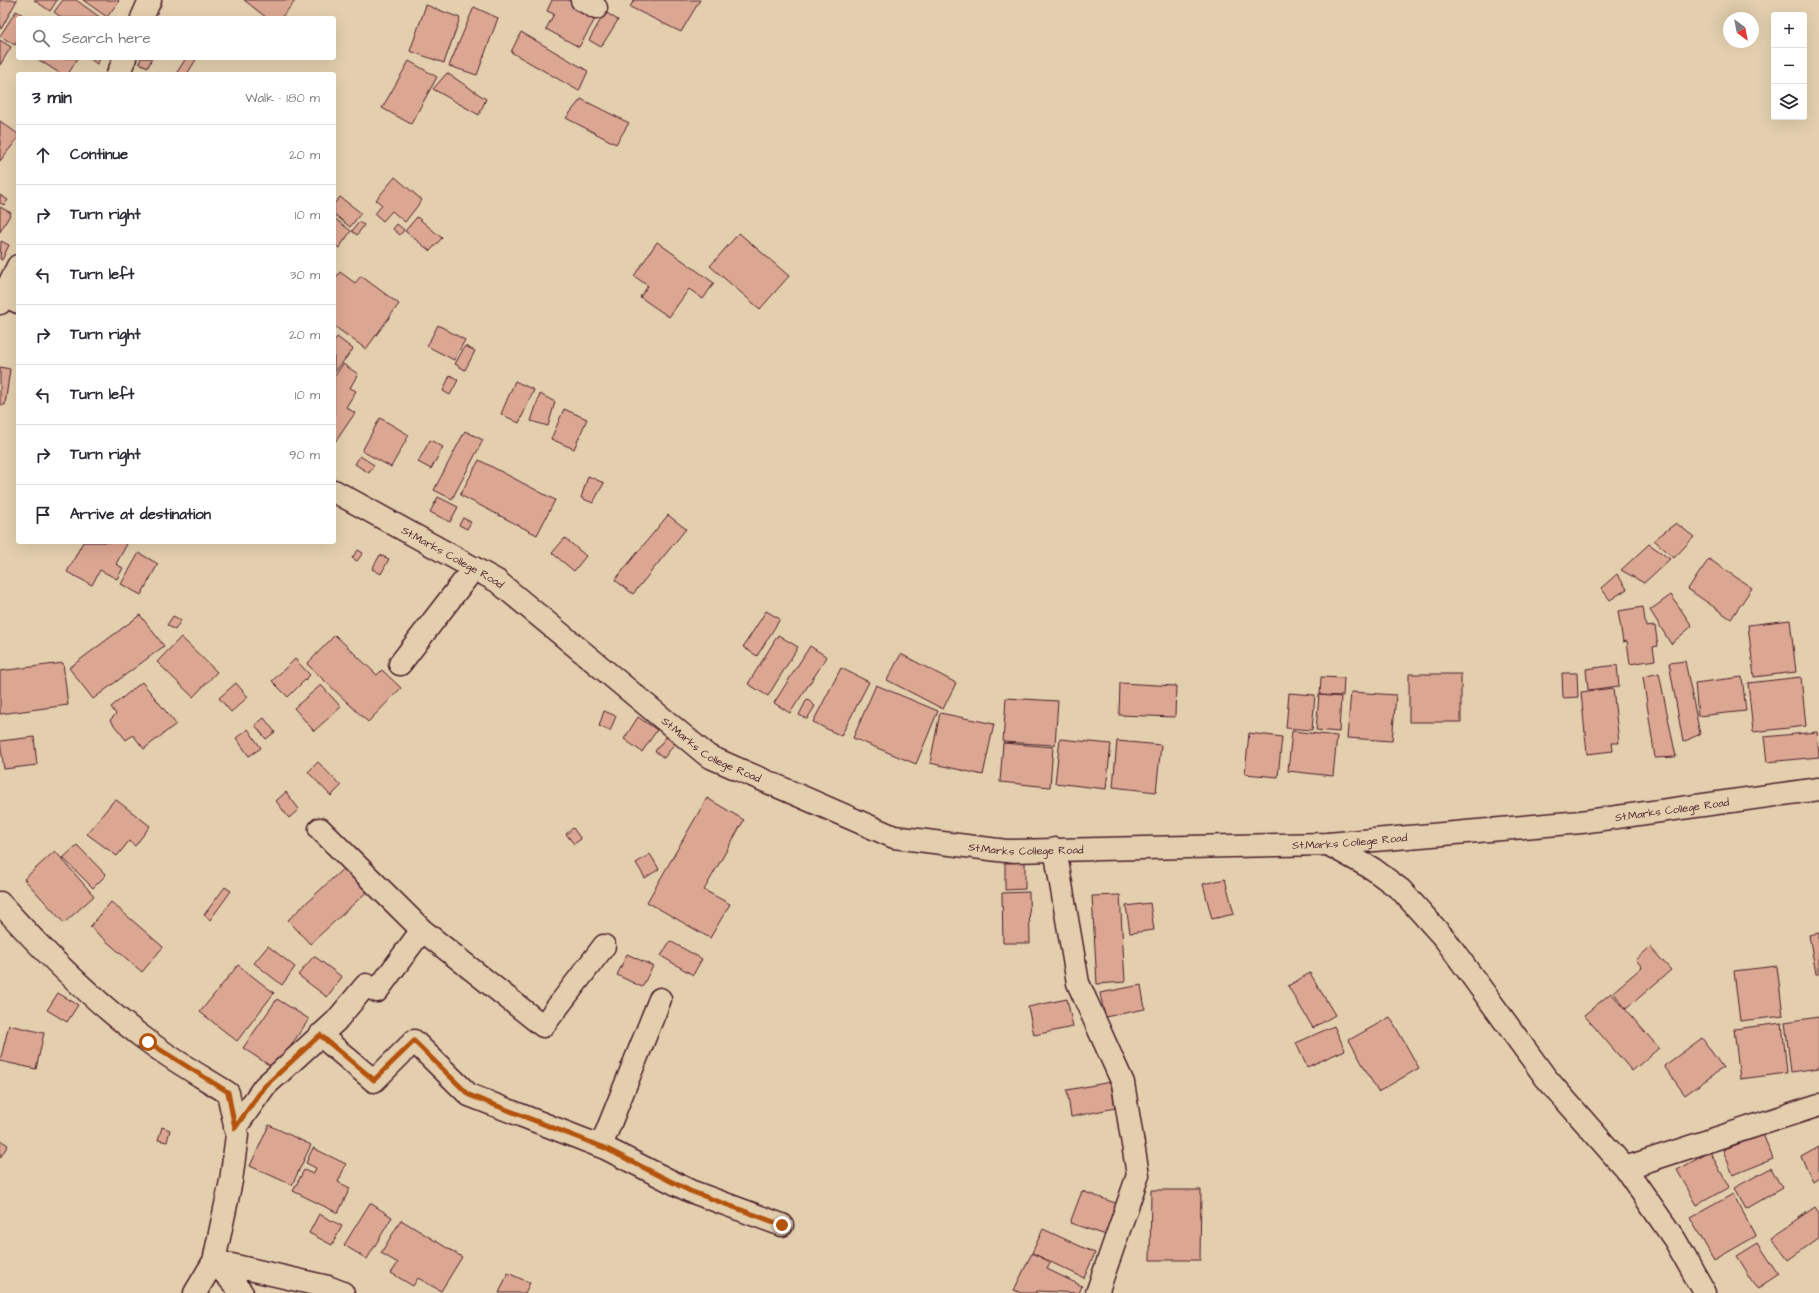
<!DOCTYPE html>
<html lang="en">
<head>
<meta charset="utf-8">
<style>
  :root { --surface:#fff; --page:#f2f2f3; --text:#2b2b33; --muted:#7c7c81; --line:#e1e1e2 }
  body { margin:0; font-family:"Architects Daughter",sans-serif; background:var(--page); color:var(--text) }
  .controls { position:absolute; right:12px; top:12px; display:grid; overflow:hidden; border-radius:4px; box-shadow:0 4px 16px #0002 }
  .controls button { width:36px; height:36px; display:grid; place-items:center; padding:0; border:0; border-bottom:1px solid var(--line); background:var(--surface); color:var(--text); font:20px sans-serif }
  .compass { position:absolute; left:1723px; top:12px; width:36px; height:36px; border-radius:50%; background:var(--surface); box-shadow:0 4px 16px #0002; rotate:148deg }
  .stop { position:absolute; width:12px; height:12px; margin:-9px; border:3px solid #b45309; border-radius:50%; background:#fff }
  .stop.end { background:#b45309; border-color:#fff; box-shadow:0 1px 4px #0008 }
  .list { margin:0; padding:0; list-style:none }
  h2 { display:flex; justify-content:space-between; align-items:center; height:52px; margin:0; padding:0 16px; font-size:17px }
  h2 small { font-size:13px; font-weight:400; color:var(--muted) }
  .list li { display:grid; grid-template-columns:26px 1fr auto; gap:12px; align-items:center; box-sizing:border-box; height:60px; padding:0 16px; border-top:1px solid var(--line) }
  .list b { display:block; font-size:15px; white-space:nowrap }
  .list em { font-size:13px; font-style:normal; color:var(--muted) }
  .icon { flex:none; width:22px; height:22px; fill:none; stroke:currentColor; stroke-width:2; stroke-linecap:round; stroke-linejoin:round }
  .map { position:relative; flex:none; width:1819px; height:1293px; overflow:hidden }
  .search { position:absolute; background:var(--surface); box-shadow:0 4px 16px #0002; left:16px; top:16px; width:320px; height:44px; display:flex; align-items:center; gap:10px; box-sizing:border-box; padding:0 14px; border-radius:4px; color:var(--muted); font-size:15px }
  .panel { position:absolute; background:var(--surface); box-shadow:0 4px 16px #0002; left:16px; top:72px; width:320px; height:472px; border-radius:4px }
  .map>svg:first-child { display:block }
</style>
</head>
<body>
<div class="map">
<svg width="1819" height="1293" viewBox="0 0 1819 1293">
  <rect width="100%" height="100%" fill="#e3cfae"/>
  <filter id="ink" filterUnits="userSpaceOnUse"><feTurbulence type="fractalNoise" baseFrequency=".025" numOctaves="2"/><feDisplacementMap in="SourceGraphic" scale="8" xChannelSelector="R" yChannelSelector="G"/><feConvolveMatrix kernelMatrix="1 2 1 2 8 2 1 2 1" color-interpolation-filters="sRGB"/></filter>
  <g filter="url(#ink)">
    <path fill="#dca792" stroke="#4a1f2b" d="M0 0H17L1 29 0 28Z
      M34 0H57L50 11Z
      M63 0H76L101 18H62L54 12Z
      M83 0H118L119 1 107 17Z
      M244 0H296L281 18H267Z
      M552 0H573L598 14 579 47 546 29 554 14 547 11Z
      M634 0H700L681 32 630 7Z
      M426 5 460 18 444 63 410 51Z
      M474 7 498 18 477 75 449 66Z
      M16 11 28 18H18V39L15 45 0 36Z
      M605 12 618 20 601 47 589 40Z
      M521 32 588 71 579 91 511 52Z
      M0 40 11 47 0 65Z
      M36 58H78L68 74H61Z
      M89 58H101L97 64Z
      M141 58H152L148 67 139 63Z
      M186 58H197L187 74H176Z
      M409 61 437 77 411 124 382 108Z
      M447 73 486 99 479 115 433 89Z
      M581 99 629 123 616 144 566 118Z
      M0 121 18 134V138L0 161Z
      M395 177 422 200 405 222 392 211 383 221 375 214 382 205 376 200Z
      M0 195 8 200 4 205 0 203Z
      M340 197 361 213 350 227 334 214V204Z
      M0 207 11 213 0 232Z
      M417 217 442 238 430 251 405 231Z
      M334 218 351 231 339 248 334 244Z
      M359 222 364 225 357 235 352 231Z
      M397 224 404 230 400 235 393 229Z
      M739 233 789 276 760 309 710 266Z
      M1 241 9 245 2 260 0 259Z
      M657 242 714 283 703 299 689 289 669 317 640 297 648 286 634 276Z
      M340 272 355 283 361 276 399 304 366 349 334 326V280Z
      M438 325 465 340 454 360 427 346Z
      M337 337 353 349 334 373V341Z
      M465 346 475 351 465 370 455 364Z
      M343 364 358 374 350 388 356 391 346 407 355 413 336 441 334 440V377Z
      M0 367 10 369 5 405H0Z
      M450 375 458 380 450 395 443 391Z
      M515 381 534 390 519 423 501 414Z
      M540 394 555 402 548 426 531 421Z
      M564 409 587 419 574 449 551 439Z
      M380 418 409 435 391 467 362 451Z
      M465 431 483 440 452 499 434 490Z
      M430 440 443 447 431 469 418 462Z
      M360 456 374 465 369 473 355 464Z
      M479 460 555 500 537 535 460 495Z
      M588 476 604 483 593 503 581 498Z
      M438 497 458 507 450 522 430 512Z
      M668 515 686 529 633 594 615 580Z
      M463 518 471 522 467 529 459 525Z
      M1676 523 1694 537 1674 558 1654 540Z
      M565 538 586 556 574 571 552 553Z
      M83 542H123L127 544 116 564 123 568 117 579 100 570 92 585 67 572Z
      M1649 544 1670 559 1644 583 1621 570Z
      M358 550 363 553 357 561 352 558Z
      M139 553 158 564 141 595 121 584Z
      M380 555 389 559 381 574 372 569Z
      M1709 559 1752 588 1731 619 1688 589Z
      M1617 574 1627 589 1610 600 1601 588Z
      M1671 595 1692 626 1671 644 1650 610Z
      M1643 607 1646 627 1655 626 1658 646 1653 647 1655 660 1630 664 1627 641 1623 642 1618 611Z
      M766 611 780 619 757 656 743 647Z
      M140 615 164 646 93 699 69 668Z
      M173 616 181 620 175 630 167 625Z
      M1790 620 1796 672 1754 677 1748 625Z
      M335 635 377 675 382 670 401 688 368 722 307 664Z
      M778 635 798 647 768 696 748 684Z
      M181 637 217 672 193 697 157 662Z
      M810 646 827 657 790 713 774 703Z
      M901 654 956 683 943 709 887 680Z
      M295 659 310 675 288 697 272 681Z
      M1685 661 1700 734 1683 742 1669 663Z
      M63 663 68 705 0 714V671Z
      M1617 665 1619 686 1588 690 1586 669Z
      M841 668 869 682 841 736 813 722Z
      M1562 673H1577L1578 697 1563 698Z
      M1659 673 1676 757 1655 758 1643 677Z
      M1409 674H1461V722H1409Z
      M1321 677 1344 678 1343 696 1320 695Z
      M1742 677 1746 711 1698 716 1695 683Z
      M1801 677 1806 726 1753 732 1748 683Z
      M142 682 176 724 144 749 133 735 126 740 110 720 116 714 111 707Z
      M236 683 248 697 231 712 219 698Z
      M1120 683 1176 686 1175 717 1119 715Z
      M321 685 341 707 314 731 294 708Z
      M876 685 938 711 916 764 853 738Z
      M1613 688 1619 743H1612L1613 751 1587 754 1581 692Z
      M1351 692 1396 695 1392 741 1347 738Z
      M1289 693 1315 695 1312 730 1286 728Z
      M1319 695 1341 697 1339 732 1316 730Z
      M1006 698 1058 701 1055 745 1003 742Z
      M807 699 815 706 807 719 799 715Z
      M604 711 616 716 610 731 599 726Z
      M940 713 994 724 983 775 930 763Z
      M638 717 657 730 642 752 624 739Z
      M264 718 275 732 266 739 255 725Z
      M248 729 261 748 249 756 236 738Z
      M1292 731 1337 736 1333 776 1288 771Z
      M1817 732 1819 757 1767 762 1764 737Z
      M1249 733 1282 737 1278 777 1245 774Z
      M667 736 675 743 664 758 655 751Z
      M34 737 37 765 4 769 0 741Z
      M1060 739 1111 744 1106 789 1055 783Z
      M1117 741 1161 745 1156 792 1113 787Z
      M1003 743 1053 747 1050 787 1000 782Z
      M318 762 341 786 331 796 308 772Z
      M286 792 299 809 289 818 276 801Z
      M707 798 744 820 704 890 730 904 710 938 647 902Z
      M115 799 150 826 135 846 129 841 117 856 87 834Z
      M573 828 581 839 574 844 566 834Z
      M77 845 106 875 93 888 63 858Z
      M55 851 94 896 64 923 24 879Z
      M650 854 659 869 645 878 636 863Z
      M1005 860H1025V889L1005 890Z
      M348 864 371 888 310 944 288 920Z
      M1225 879 1234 914 1212 919 1203 884Z
      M225 887 231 891 210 920 204 915Z
      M1029 892 1030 943H1003L1002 893Z
      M1120 895 1125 982 1097 984 1092 896Z
      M111 902 163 947 142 972 90 927Z
      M1150 903 1154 930 1130 933 1126 906Z
      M1819 933V974H1816L1809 935Z
      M670 941 702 959 693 975 661 956Z
      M268 946 295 967 282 985 254 963Z
      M1650 947 1671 970 1626 1009 1613 992 1642 967 1636 960Z
      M627 954 653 966 642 987 617 975Z
      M314 956 342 977 327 997 298 975Z
      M238 965 274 993 237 1041 200 1012Z
      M1777 966 1783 1016 1740 1021 1734 971Z
      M1310 973 1335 1015 1313 1028 1288 986Z
      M1141 985 1145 1009 1105 1017 1100 993Z
      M58 993 78 1005 67 1022 47 1010Z
      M1611 993 1659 1048 1632 1071 1584 1015Z
      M277 999 309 1019 275 1069 243 1048Z
      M1067 999 1073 1027 1034 1035 1028 1007Z
      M1390 1017 1419 1068 1378 1092 1349 1040Z
      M1819 1017V1068L1791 1072 1785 1022Z
      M1782 1023 1787 1073 1740 1079 1734 1029Z
      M9 1025 44 1033 36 1069 0 1061Z
      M1334 1026 1345 1050 1307 1067 1296 1043Z
      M1702 1038 1723 1068 1685 1095 1664 1066Z
      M1111 1082 1115 1108 1071 1117 1067 1090Z
      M269 1125 311 1145 292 1185 250 1166Z
      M162 1127 170 1130 167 1142 158 1140Z
      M1763 1134 1773 1159 1733 1175 1723 1150Z
      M0 1140 8 1145 0 1158Z
      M1819 1147V1177L1813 1181 1801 1157Z
      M313 1148 346 1164 338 1182 350 1188 338 1213 293 1191 304 1170 313 1174 316 1168 306 1163Z
      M1710 1152 1729 1187 1697 1205 1677 1170Z
      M1771 1168 1782 1188 1746 1209 1734 1188Z
      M1151 1190H1201L1200 1260H1150Z
      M1082 1191 1118 1204 1106 1235 1070 1223Z
      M1733 1194 1756 1236 1714 1260 1690 1218Z
      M370 1203 392 1217 367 1259 344 1245Z
      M1815 1207 1819 1213V1238L1788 1260 1771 1237Z
      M319 1214 342 1226 332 1245 309 1233Z
      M401 1220 462 1257 441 1291 418 1278 413 1286 391 1273 398 1263 381 1253Z
      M1043 1229 1095 1253 1084 1278 1032 1253Z
      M1758 1243 1779 1275 1758 1289 1737 1256Z
      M1032 1253 1051 1262 1047 1269 1082 1286 1079 1293 1037 1291 1036 1293H1021L1014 1290Z
      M508 1273 530 1283 525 1293H499Z"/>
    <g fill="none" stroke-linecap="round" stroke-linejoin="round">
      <g stroke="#4a1f2b" stroke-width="25">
        <path id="street" d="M582 0 596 8
          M142 18 150 0
          M118 74 125 58
          M0 303 18 266
          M400 664 474 568
          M1328 844 1373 869 1401 890 1445 939 1546 1078 1625 1168 1675 1240 1705 1293
          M1055 849 1078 983 1123 1083 1138 1175 1097 1293
          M0 903C45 953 94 1002 149 1042 174 1061 201 1076 228 1093L237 1135 231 1181 214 1261 195 1293
          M422 930 543 1026 604 946
          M320 1035 374 1081 414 1041 469 1095 605 1148 690 1191 782 1225
          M235 1128 264 1087 336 1021 366 985 377 991 422 930 320 829
          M601 1146 660 999
          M1625 1168 1819 1105
          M214 1261 328 1287 343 1293
          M214 1261 242 1293"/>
      </g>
      <g stroke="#4a1f2b" stroke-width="25">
        <g id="secondary">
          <path d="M0 292 18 302"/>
          <path id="s1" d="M334 491 497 581 708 756 894 837 1006 851 1328 844 1581 822 1819 789"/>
        </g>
      </g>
      <use href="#street" stroke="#e3cfae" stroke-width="22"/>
      <use href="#secondary" stroke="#e3cfae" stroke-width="22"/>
    </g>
  </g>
  <g fill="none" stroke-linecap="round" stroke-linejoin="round" filter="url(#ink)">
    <path stroke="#b45309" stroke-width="5" d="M148 1042 228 1092 235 1128 264 1087 320 1035 374 1080 414 1041 469 1095 605 1148 690 1191 782 1225"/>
  </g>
  <g text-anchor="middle" stroke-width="3" stroke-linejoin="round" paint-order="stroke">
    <g font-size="11" fill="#4a1f2b" stroke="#e3cfae">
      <text dy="4" stroke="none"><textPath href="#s1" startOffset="136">St.Marks College Road</textPath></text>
      <text dy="4" stroke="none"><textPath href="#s1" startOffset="460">St.Marks College Road</textPath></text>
      <text dy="4" stroke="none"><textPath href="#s1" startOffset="1444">St.Marks College Road</textPath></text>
      <text dy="4" stroke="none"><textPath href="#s1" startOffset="1120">St.Marks College Road</textPath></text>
      <text dy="4" stroke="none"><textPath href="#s1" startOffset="796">St.Marks College Road</textPath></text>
    </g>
  </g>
</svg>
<div class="controls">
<button>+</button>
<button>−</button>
<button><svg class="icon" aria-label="layers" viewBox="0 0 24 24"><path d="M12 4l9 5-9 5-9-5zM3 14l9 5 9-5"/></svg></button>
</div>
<svg class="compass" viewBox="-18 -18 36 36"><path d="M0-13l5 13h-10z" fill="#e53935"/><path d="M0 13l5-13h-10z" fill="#7c7c81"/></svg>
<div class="stop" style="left:148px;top:1042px"></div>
<div class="stop end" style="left:782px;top:1225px"></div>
<div class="search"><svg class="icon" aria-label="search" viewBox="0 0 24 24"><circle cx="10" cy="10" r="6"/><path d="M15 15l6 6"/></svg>Search here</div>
<section class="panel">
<h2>3 min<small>Walk · 180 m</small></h2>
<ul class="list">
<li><svg class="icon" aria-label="ahead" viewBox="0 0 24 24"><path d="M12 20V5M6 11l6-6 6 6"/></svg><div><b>Continue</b></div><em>20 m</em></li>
<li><svg class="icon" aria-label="right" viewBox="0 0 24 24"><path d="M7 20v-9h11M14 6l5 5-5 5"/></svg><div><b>Turn right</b></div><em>10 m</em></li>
<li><svg class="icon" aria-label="left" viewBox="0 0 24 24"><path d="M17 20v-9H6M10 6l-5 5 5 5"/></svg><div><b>Turn left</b></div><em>30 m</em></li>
<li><svg class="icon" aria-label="right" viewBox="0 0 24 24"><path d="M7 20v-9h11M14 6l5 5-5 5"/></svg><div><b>Turn right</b></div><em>20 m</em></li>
<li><svg class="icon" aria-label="left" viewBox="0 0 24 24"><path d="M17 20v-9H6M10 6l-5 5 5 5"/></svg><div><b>Turn left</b></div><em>10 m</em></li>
<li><svg class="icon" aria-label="right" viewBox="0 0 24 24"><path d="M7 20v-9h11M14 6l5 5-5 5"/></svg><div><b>Turn right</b></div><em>90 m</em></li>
<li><svg class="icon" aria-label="arrive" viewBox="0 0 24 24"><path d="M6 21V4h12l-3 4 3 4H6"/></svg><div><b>Arrive at destination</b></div></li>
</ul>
</section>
</div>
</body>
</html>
